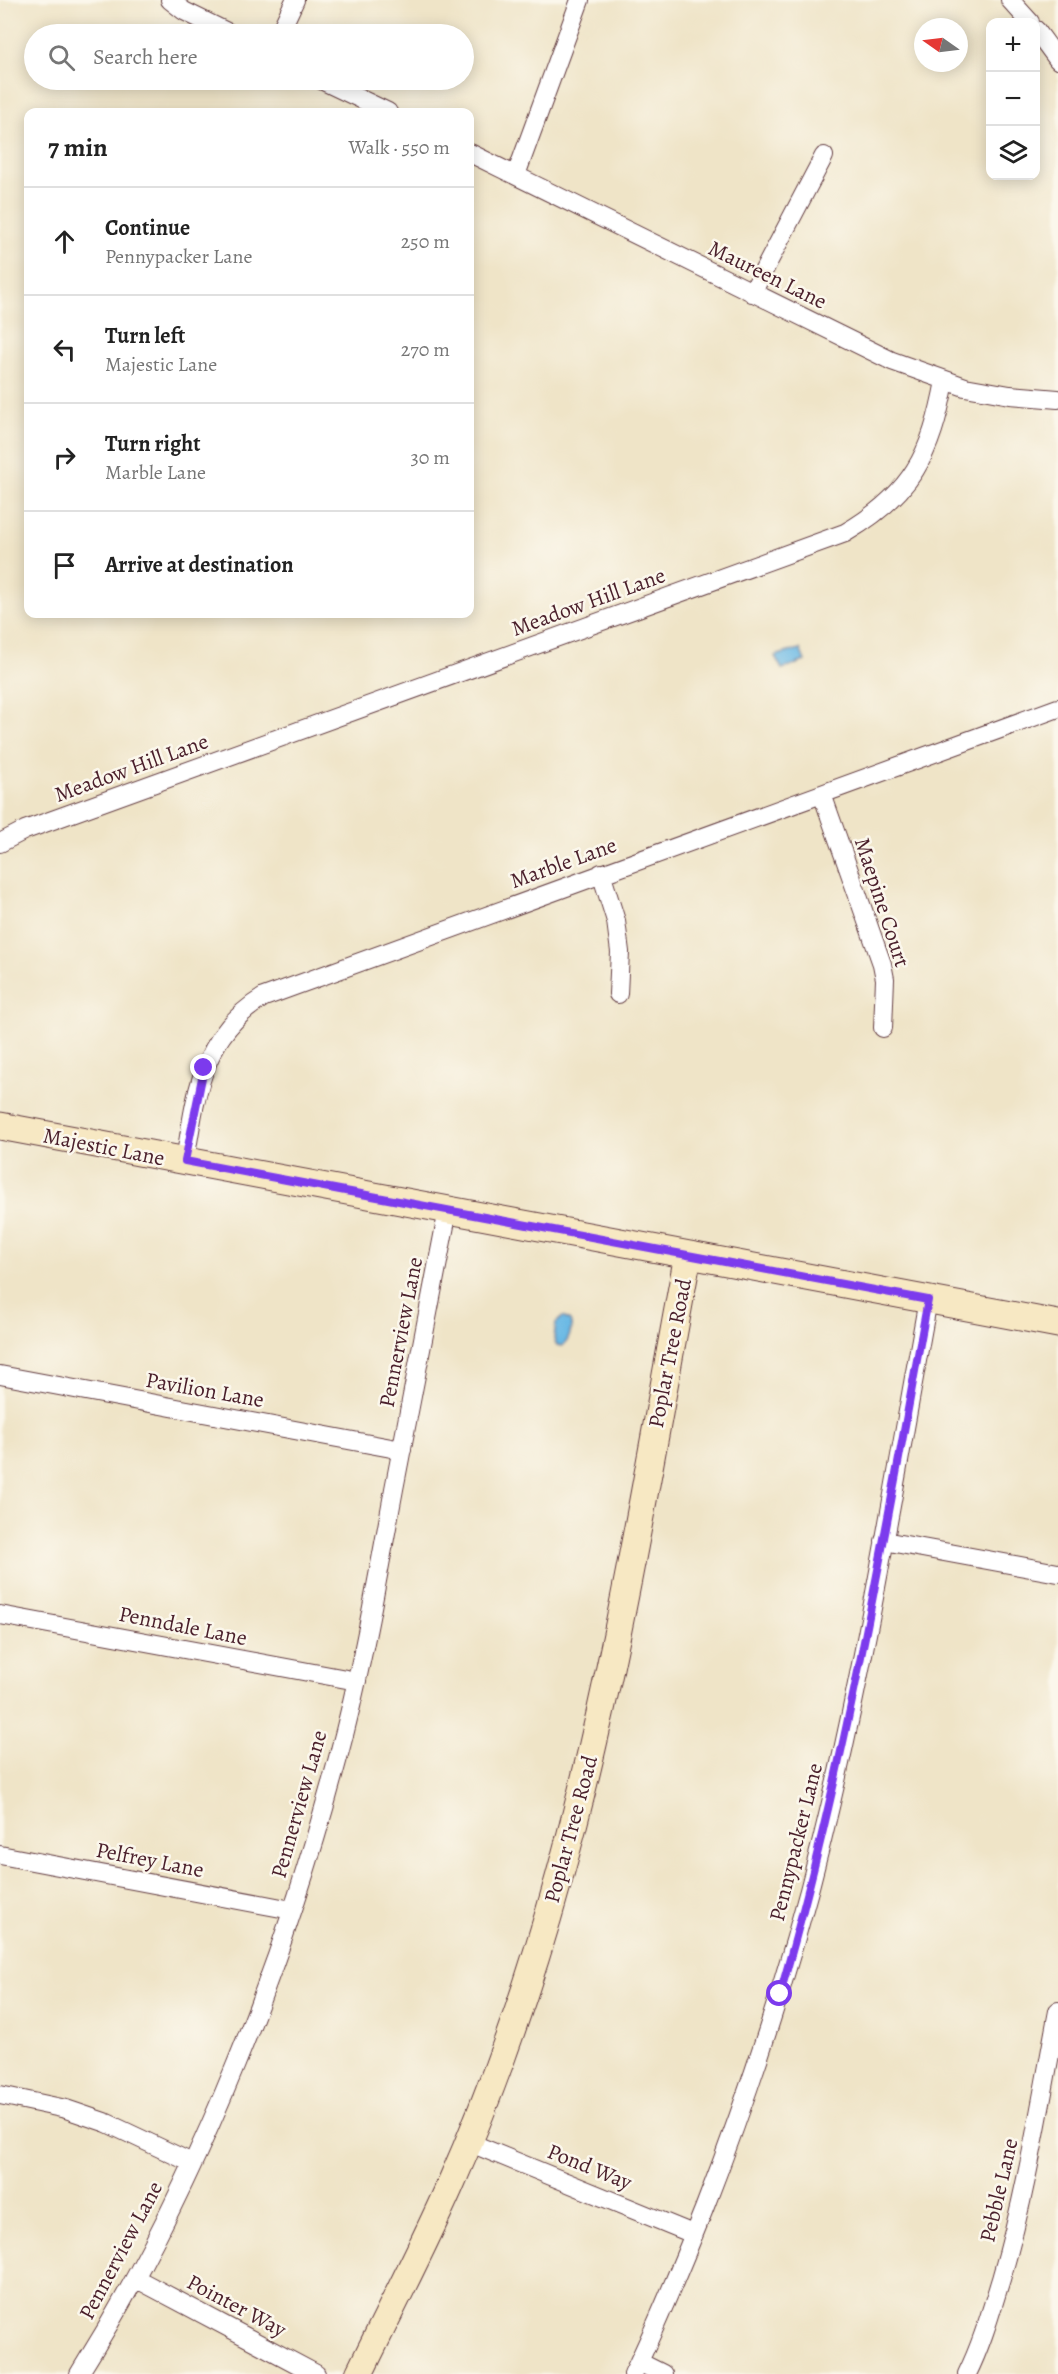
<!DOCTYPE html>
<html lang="en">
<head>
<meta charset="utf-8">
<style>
  :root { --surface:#fff; --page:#f2f2f2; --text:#222; --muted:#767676; --line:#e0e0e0 }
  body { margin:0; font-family:Alegreya,serif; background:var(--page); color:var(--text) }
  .controls { position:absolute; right:18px; top:18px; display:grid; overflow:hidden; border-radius:12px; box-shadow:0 3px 15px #0003 }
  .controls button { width:54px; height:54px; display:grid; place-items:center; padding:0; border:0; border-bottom:2px solid var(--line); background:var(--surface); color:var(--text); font:30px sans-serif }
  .compass { position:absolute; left:914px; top:18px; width:54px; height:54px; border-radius:50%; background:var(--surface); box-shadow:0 3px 15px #0003; rotate:284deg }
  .stop { position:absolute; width:18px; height:18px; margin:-14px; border:4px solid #7c3aed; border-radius:50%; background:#fff }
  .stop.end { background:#7c3aed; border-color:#fff; box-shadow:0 2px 6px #0008 }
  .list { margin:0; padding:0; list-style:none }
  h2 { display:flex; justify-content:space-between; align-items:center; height:78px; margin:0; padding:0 24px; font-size:26px }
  h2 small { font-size:20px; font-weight:400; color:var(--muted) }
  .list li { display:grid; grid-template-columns:39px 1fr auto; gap:18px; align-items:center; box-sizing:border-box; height:108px; padding:0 24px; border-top:2px solid var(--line) }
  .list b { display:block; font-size:22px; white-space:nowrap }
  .list p { margin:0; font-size:20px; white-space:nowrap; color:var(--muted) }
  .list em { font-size:20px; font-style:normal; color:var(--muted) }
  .icon { flex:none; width:33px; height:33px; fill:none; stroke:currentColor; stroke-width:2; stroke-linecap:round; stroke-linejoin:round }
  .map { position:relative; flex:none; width:1058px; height:2374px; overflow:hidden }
  .search { position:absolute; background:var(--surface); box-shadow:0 3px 15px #0003; left:24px; top:24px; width:450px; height:66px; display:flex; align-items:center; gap:15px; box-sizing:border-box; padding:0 21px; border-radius:33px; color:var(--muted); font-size:22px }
  .panel { position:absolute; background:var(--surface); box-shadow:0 3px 15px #0003; left:24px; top:108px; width:450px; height:510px; border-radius:12px }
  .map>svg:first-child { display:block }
</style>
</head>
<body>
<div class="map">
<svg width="1058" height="2374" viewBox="0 0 1058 2374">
  <rect width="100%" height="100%" fill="#fbf7ec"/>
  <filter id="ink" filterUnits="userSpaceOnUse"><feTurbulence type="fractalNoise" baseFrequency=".0167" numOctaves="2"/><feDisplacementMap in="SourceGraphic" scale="12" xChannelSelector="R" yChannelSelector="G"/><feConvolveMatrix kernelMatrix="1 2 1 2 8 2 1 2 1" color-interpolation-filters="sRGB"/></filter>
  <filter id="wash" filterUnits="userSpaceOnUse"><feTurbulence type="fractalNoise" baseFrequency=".008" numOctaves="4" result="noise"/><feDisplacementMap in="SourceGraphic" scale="24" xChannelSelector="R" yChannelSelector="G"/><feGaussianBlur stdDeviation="1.35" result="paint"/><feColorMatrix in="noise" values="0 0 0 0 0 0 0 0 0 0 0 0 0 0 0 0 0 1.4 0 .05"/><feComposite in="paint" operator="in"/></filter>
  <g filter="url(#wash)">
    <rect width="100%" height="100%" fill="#efe4c7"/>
    <path fill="#6bb9e5" stroke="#5a6c88" stroke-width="1.5" d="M800 649 805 661 782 669 775 656Z
      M563 1317 570 1321C573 1328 569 1342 562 1346L557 1345 554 1339 556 1323Z"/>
  </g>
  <g filter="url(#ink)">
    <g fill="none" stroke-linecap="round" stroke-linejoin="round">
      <g stroke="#633d42" stroke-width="20">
        <path id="street" d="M170 0 184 11 231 34
          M1010 0 1030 22
          M1036 30 1058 60
          M279 34 295 0
          M321 80 388 112
          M470 153 892 361 965 387 1010 395 1058 399
          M516 175 580 0
          M752 293 824 156
          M822 794 882 964 885 979 883 1028
          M0 843 25 830 845 533C912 494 931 455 945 381
          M601 873 616 921 620 952 618 994
          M185 1161C196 1095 201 1035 264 997L1058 708
          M0 1375 402 1450
          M884 1541 1058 1573
          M0 1615 357 1681
          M0 1855 292 1910
          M0 2095 66 2109 107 2123 192 2163
          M468 2142 693 2234
          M135 2278 316 2374
          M639 2362 663 2374
          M79 2374C201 2179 288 1954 345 1731 365 1651 379 1570 394 1489 412 1396 430 1303 448 1210
          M633 2374C659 2320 682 2264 704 2209 751 2088 791 1966 822 1840 866 1662 895 1480 928 1300
          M967 2374C982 2344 991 2311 1001 2279 1027 2191 1041 2101 1058 2011"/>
      </g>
      <g stroke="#633d42" stroke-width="29">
        <path id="secondary" d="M0 1126 1058 1324
          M359 2374C389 2312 421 2251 449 2188 493 2089 530 1983 559 1878 616 1674 649 1463 688 1255"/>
      </g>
      <use href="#street" stroke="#fff" stroke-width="18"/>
      <use href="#secondary" stroke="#f7e8c3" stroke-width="27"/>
    </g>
  </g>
  <g fill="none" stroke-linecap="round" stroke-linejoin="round" filter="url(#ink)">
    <path stroke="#7c3aed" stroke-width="8" d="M204 1068 185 1161 928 1300C885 1533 846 1766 780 1994"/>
  </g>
  <g text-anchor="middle" stroke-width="5" stroke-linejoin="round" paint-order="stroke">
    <g font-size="22" fill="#4a1f2b" stroke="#fbf7ec">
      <text transform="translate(768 274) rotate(26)" y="8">Maureen Lane</text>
      <text transform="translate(588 601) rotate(-20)" y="8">Meadow Hill Lane</text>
      <text transform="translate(131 767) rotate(-20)" y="8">Meadow Hill Lane</text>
      <text transform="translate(563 862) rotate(-20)" y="8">Marble Lane</text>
      <text transform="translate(883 902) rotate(72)" y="8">Maepine Court</text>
      <text transform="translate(104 1146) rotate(11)" y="8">Majestic Lane</text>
      <text transform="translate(400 1332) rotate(-79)" y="8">Pennerview Lane</text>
      <text transform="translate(669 1353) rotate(-79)" y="8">Poplar Tree Road</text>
      <text transform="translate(205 1389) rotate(10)" y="8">Pavilion Lane</text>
      <text transform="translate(183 1625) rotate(11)" y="8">Penndale Lane</text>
      <text transform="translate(298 1804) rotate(-74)" y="8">Pennerview Lane</text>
      <text transform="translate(570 1829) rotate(-75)" y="8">Poplar Tree Road</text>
      <text transform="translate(795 1842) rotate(-76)" y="8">Pennypacker Lane</text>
      <text transform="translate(150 1859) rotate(11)" y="8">Pelfrey Lane</text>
      <text transform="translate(590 2166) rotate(22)" y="8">Pond Way</text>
      <text transform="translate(998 2190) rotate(-77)" y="8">Pebble Lane</text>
      <text transform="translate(120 2250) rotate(-62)" y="8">Pennerview Lane</text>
      <text transform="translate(237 2305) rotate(28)" y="8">Pointer Way</text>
    </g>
  </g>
</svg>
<div class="controls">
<button>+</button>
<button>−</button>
<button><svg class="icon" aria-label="layers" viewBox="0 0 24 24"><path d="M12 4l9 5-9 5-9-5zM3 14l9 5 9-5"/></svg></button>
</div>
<svg class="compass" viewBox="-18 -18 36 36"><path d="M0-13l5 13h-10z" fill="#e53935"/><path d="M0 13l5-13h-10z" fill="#767676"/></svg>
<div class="stop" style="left:780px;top:1994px"></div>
<div class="stop end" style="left:204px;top:1068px"></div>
<div class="search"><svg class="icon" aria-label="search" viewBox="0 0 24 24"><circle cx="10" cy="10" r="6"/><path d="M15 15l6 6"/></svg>Search here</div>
<section class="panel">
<h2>7 min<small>Walk · 550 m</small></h2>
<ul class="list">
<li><svg class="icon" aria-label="ahead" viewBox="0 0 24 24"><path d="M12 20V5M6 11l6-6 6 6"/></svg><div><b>Continue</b><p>Pennypacker Lane</p></div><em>250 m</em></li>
<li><svg class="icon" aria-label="left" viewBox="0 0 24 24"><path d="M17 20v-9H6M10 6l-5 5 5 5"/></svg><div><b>Turn left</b><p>Majestic Lane</p></div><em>270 m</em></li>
<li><svg class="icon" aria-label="right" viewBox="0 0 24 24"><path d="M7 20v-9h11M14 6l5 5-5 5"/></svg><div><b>Turn right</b><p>Marble Lane</p></div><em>30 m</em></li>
<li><svg class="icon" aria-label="arrive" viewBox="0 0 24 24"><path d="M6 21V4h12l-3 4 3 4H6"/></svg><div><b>Arrive at destination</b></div></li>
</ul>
</section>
</div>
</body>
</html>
